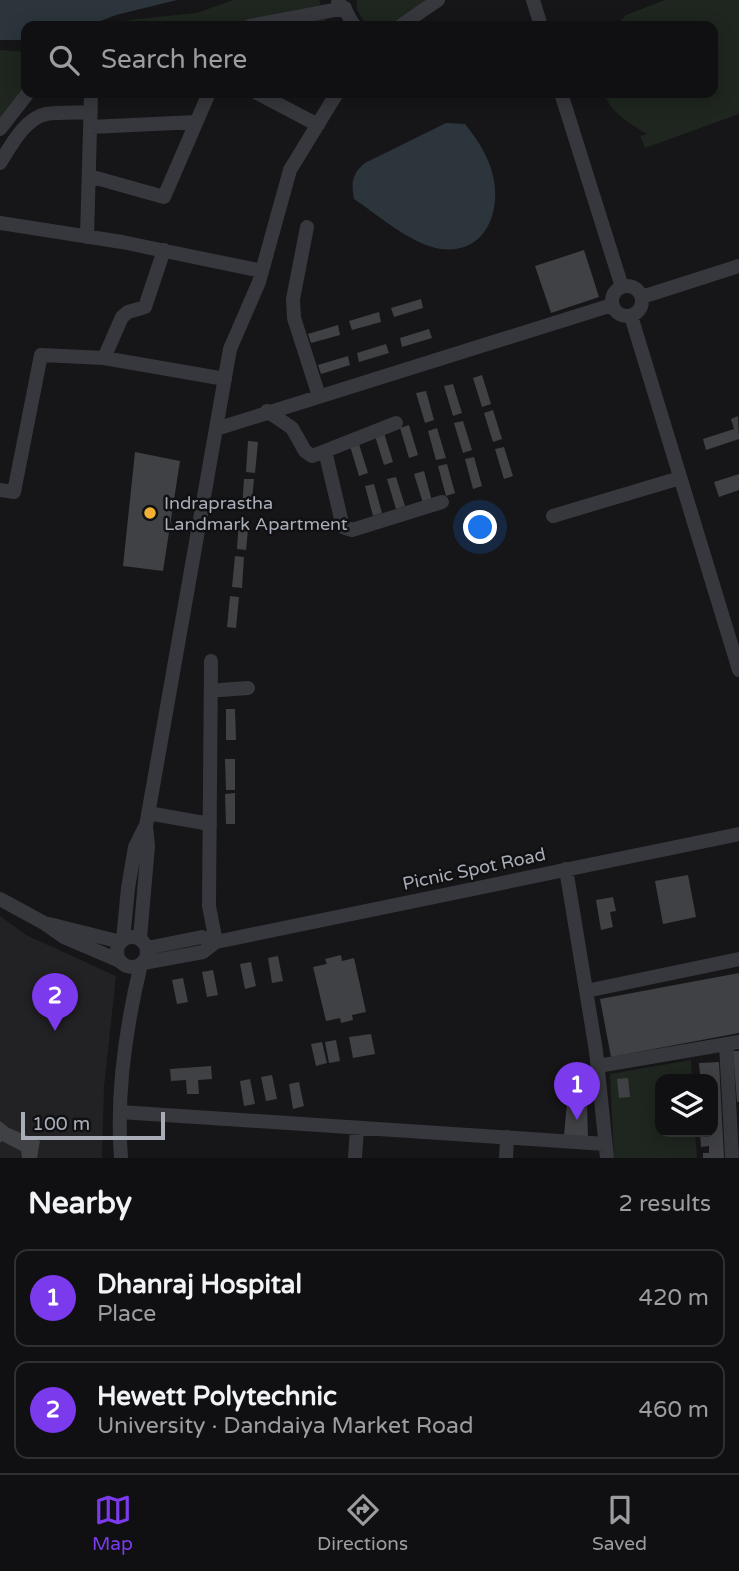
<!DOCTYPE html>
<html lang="en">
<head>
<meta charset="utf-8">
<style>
  :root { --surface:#101012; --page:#1e1e20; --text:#f1f3f6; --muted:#9c9d9f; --line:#303032; --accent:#7c3aed }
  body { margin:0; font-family:"Varela Round",sans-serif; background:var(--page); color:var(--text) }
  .controls { position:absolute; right:21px; bottom:21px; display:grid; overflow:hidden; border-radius:14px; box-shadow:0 4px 18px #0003 }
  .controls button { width:63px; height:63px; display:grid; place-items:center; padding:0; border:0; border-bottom:2px solid var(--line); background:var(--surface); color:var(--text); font:35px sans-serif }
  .scale { position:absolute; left:21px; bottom:18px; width:144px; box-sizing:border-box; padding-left:7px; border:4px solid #a8adb8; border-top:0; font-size:19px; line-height:24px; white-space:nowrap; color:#a8adb8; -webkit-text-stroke:5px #111113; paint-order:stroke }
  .you { position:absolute; left:481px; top:528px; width:24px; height:24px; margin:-18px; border:5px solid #fff; border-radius:50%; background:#1a73e8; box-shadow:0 0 0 10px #1a73e833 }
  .badge { display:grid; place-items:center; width:46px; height:46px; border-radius:50%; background:var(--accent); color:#fff; font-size:23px; font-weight:700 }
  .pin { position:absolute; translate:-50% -58px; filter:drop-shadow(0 2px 4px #0008) }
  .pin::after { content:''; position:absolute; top:37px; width:24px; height:21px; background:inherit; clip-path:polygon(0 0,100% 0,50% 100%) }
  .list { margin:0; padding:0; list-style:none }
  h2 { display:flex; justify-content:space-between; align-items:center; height:91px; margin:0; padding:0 28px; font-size:30px }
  h2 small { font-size:23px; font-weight:400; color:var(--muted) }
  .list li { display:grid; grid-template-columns:46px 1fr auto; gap:21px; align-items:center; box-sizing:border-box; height:98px; margin:0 14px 14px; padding:0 14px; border:2px solid var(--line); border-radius:14px }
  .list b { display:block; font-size:26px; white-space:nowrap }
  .list p { margin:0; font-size:23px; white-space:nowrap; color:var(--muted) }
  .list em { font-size:23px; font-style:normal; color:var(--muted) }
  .icon { flex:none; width:38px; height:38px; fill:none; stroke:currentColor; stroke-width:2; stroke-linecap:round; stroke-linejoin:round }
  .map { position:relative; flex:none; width:739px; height:1158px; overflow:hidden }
  .search { position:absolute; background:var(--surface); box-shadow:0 4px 18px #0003; left:21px; right:21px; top:21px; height:77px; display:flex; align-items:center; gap:18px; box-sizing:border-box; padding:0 24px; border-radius:14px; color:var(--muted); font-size:26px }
  .sheet { height:315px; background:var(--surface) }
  nav { display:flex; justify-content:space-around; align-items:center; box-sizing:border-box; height:98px; border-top:2px solid var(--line); background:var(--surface); font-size:19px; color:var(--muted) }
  nav a { display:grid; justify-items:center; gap:4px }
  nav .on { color:var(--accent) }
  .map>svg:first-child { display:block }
</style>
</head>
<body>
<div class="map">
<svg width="739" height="1158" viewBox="0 0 739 1158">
  <rect width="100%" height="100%" fill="#161618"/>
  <path fill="#222225" d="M0 916 26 935 116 976 104 1087 102 1158H0Z"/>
  <path fill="#1e261f" d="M234 0H319L328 26H112L129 20 196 13Z
    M357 0H426L387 26H367L357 10Z
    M665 0H739V114L645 148 640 136 647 134C629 123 611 113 604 93H713V26H616L626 15Z
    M0 50 26 52V88L0 124Z
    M691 1060 692 1079H660V1132H695L697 1158H614L610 1074Z"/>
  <path fill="#2c353c" d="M0 0H177L116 15 88 26H26V40H0Z
    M446 123 465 124C478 140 491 160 494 181 500 216 483 254 441 249 412 245 378 215 354 199 351 182 352 174 365 163Z"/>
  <path fill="#404145" d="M584 250 599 297 551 313 535 266Z
    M421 299 423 308 394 317 391 308Z
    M379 312 381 322 352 330 349 321Z
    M338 325 340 335 311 343 308 334Z
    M429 329 432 338 402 347 400 338Z
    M386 344 389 353 359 362 357 353Z
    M348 356 350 365 321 374 318 365Z
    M482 375 491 404 482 407 473 378Z
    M453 384 462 413 453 416 444 386Z
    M426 391 434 420 425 423 416 393Z
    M493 410 502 439 493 442 484 413Z
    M738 416 739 439 706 450 703 439 734 429 731 419Z
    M463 421 472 450 463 453 454 423Z
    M409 425 418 455 409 458 400 428Z
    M437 428 446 458 436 460 428 431Z
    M384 433 393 462 384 465 375 436Z
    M248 441 258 442 255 473 246 472Z
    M359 444 368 473 359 476 350 446Z
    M504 447 513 476 504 479 495 449Z
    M135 452 180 461 163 571 123 566Z
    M474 457 482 486 473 489 465 459Z
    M447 464 455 493 446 496 438 466Z
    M424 471 432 501 423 503 414 474Z
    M739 474V490L719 497 714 482Z
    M396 477 405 506 396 509 387 479Z
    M244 479H254L251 510 242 509Z
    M374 484 382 513 373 516 365 486Z
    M239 519 249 520 246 550 237 549Z
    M235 556 244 557 242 588 232 587Z
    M230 596 239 597 236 628 227 627Z
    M226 709H235L236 740H226Z
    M225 759H235V790H226Z
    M235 793V824H226L225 794Z
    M688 875 696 917 663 924 655 881Z
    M613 897 616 911 610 912 613 927 601 930 596 900Z
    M341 955 342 961 354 958 366 1012 352 1015 353 1020 341 1023 340 1018 326 1021 313 967 327 964 325 959Z
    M278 956 283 981 272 983 268 958Z
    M251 962 256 986 245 989 240 964Z
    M213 970 218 995 207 997 202 972Z
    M739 973V1033L611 1057 600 999Z
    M183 978 188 1002 177 1004 172 980Z
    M371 1034 375 1054 353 1058 349 1037Z
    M336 1040 340 1061 329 1063 325 1042Z
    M322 1042 327 1063 316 1066 311 1044Z
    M733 1051H739V1102H737Z
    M719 1062 724 1158H703V1153H709V1146L701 1147 700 1132H713V1079H697V1074H700L699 1063Z
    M211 1066 212 1079 198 1080 199 1094H187L186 1080 171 1081 170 1069Z
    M272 1075 277 1099 266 1101 261 1077Z
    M628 1078 630 1097 619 1098 617 1079Z
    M250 1079 255 1104 244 1106 240 1081Z
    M299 1082 304 1106 293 1109 289 1084Z
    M567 1103H587L588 1138 564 1136Z
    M0 1121 9 1128 40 1141 37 1158H22L21 1151 2 1141 0 1143Z"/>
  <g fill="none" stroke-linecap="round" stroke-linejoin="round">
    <path stroke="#37383d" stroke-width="14" d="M533 0 541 26
      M338 3C348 9 348 19 355 26
      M250 26 345 8
      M400 26 438 0
      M257 93 318 125
      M561 93 622 287
      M90 127 196 122
      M0 129 28 93
      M0 163C10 147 25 118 46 114 60 112 76 113 91 112
      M89 176 164 197 209 93
      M0 223 122 242 262 271
      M307 227 293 299 294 318 319 396
      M87 237 91 94
      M612 301a15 15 0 1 1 30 0a15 15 0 1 1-30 0Z
      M642 297 739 266
      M631 316 739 670
      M104 358 122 317 128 312 145 307 164 250
      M267 411 292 428 305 451 312 456 325 451
      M396 423 325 451 343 527 352 530 442 502
      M216 429 612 305
      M0 490 14 492 41 355 104 358 225 379
      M553 516 680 478
      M211 661 209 906 216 942
      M220 690 248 688
      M148 813 210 824
      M566 869 596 1051 607 1158
      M0 899 44 923 64 937 120 961
      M49 924 121 942
      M117 952a15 15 0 1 1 30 0a15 15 0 1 1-30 0Z
      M140 938 148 846 146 826 230 349 259 282 290 170 337 93
      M123 940 128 888 135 847 145 827
      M147 948 202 937 216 942
      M143 963 203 952 216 942 739 834
      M586 991 739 959
      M726 1044 732 1158
      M598 1066 739 1042
      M120 1112 605 1144
      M121 1158C116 1094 126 1026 141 964
      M355 1158 357 1128
      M506 1158 507 1137"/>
  </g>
  <circle fill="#f2b134" stroke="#111113" stroke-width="2.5" cx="150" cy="513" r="7"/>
  <g text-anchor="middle" stroke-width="5" stroke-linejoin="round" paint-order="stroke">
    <g font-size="18" fill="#a8adb8" stroke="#111113" text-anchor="start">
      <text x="164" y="509">Indraprastha<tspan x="164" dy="21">Landmark Apartment</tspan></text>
    </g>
    <g font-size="18" fill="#a8adb8" stroke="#111113">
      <text transform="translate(474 869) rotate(-12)" y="6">Picnic Spot Road</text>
    </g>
  </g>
</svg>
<div class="controls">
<button><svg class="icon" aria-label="layers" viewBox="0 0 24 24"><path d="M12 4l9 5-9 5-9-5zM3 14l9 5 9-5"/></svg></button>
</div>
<div class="scale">100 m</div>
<div class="you"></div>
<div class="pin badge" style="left:577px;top:1120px">1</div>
<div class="pin badge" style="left:55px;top:1031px">2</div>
<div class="search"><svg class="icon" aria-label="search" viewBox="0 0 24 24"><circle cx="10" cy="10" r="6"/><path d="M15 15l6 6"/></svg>Search here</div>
</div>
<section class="sheet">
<h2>Nearby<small>2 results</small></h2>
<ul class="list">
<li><span class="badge">1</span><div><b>Dhanraj Hospital</b><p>Place</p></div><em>420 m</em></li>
<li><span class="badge">2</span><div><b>Hewett Polytechnic</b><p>University · Dandaiya Market Road</p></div><em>460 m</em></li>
</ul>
</section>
<nav>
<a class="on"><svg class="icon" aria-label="map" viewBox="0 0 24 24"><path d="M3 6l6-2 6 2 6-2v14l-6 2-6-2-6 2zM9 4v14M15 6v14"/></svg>Map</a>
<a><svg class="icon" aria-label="directions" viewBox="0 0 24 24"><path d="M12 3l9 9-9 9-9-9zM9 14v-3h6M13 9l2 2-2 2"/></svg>Directions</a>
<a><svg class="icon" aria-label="saved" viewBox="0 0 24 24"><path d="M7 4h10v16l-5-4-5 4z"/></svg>Saved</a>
</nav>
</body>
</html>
